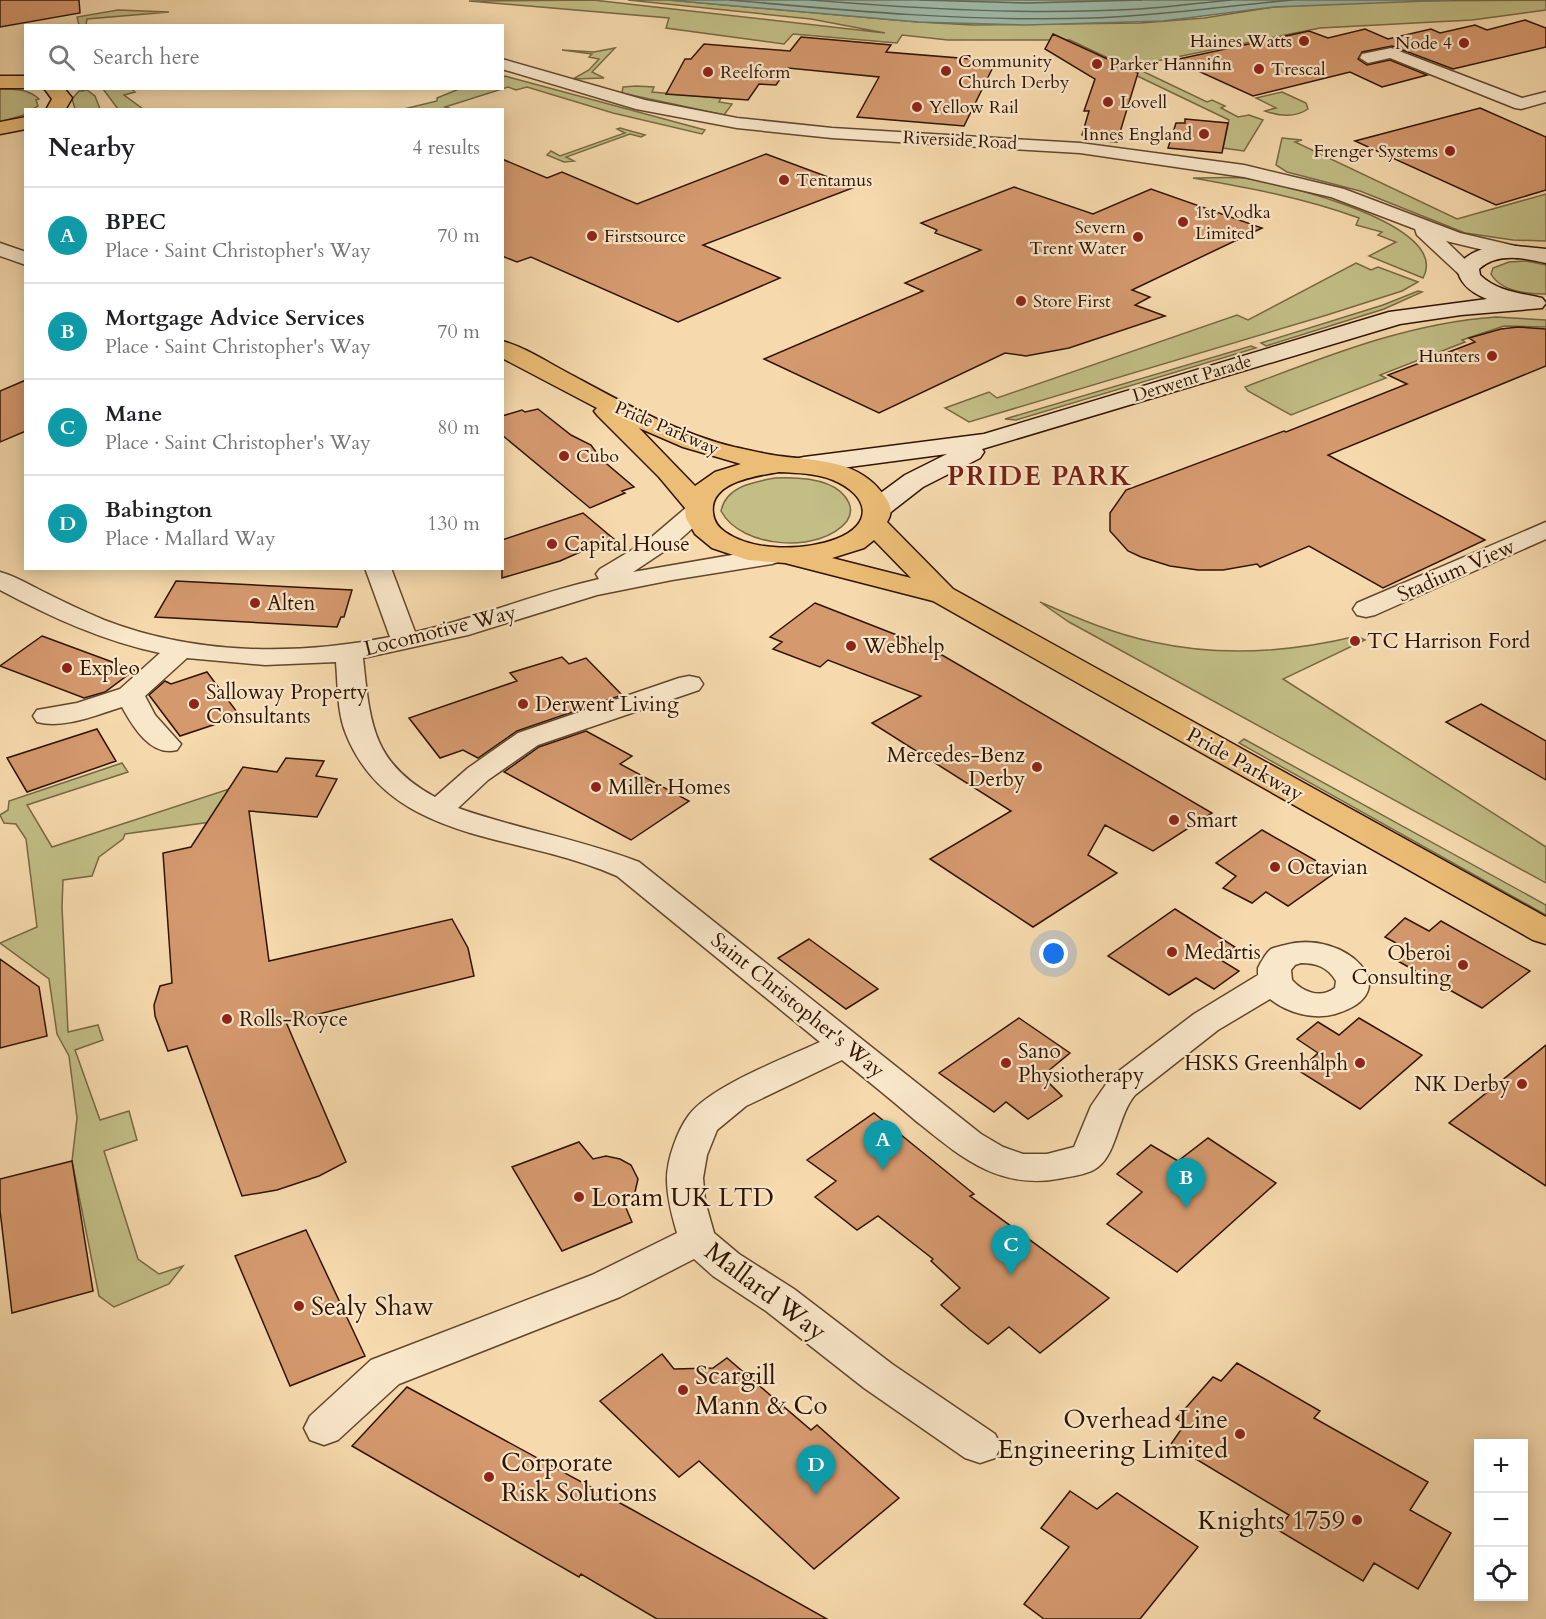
<!DOCTYPE html>
<html lang="en">
<head>
<meta charset="utf-8">
<style>
  :root { --surface:#fff; --page:#f2f2f2; --text:#202124; --muted:#757577; --line:#e0e0e0; --accent:#8f2418 }
  body { margin:0; font-family:Cardo,serif; background:var(--page); color:var(--text) }
  .controls { position:absolute; right:18px; bottom:18px; display:grid; overflow:hidden; border-radius:0px; box-shadow:0 3px 15px #0003 }
  .controls button { width:54px; height:54px; display:grid; place-items:center; padding:0; border:0; border-bottom:2px solid var(--line); background:var(--surface); color:var(--text); font:30px sans-serif }
  .you { position:absolute; left:1054px; top:954px; width:21px; height:21px; margin:-15px; border:4px solid #fff; border-radius:50%; background:#1a73e8; box-shadow:0 0 0 9px #1a73e833 }
  .badge { display:grid; place-items:center; width:39px; height:39px; border-radius:50%; background:var(--accent); color:#fff; font-size:20px; font-weight:700 }
  .pin { position:absolute; translate:-50% -50px; filter:drop-shadow(0 2px 3px #0008) }
  .pin::after { content:''; position:absolute; top:32px; width:21px; height:18px; background:inherit; clip-path:polygon(0 0,100% 0,50% 100%) }
  .list { margin:0; padding:0; list-style:none }
  h2 { display:flex; justify-content:space-between; align-items:center; height:78px; margin:0; padding:0 24px; font-size:26px }
  h2 small { font-size:20px; font-weight:400; color:var(--muted) }
  .list li { display:grid; grid-template-columns:39px 1fr auto; gap:18px; align-items:center; box-sizing:border-box; height:96px; padding:0 24px; border-top:2px solid var(--line) }
  .list b { display:block; font-size:22px; white-space:nowrap }
  .list p { margin:0; font-size:20px; white-space:nowrap; color:var(--muted) }
  .list em { font-size:20px; font-style:normal; color:var(--muted) }
  .icon { flex:none; width:33px; height:33px; fill:none; stroke:currentColor; stroke-width:2; stroke-linecap:round; stroke-linejoin:round }
  .map { position:relative; flex:none; width:1546px; height:1619px; overflow:hidden }
  .search { position:absolute; background:var(--surface); box-shadow:0 3px 15px #0003; left:24px; top:24px; width:480px; height:66px; display:flex; align-items:center; gap:15px; box-sizing:border-box; padding:0 21px; border-radius:0px; color:var(--muted); font-size:22px }
  .panel { position:absolute; background:var(--surface); box-shadow:0 3px 15px #0003; left:24px; top:108px; width:480px; height:462px; border-radius:0px }
  .map>svg:first-child { display:block }
</style>
</head>
<body>
<div class="map">
<svg width="1546" height="1619" viewBox="0 0 1546 1619">
  <rect width="100%" height="100%" fill="#f6daad"/>
  <filter id="stains"><feTurbulence type="fractalNoise" baseFrequency=".00333" numOctaves="4"/><feColorMatrix values="0 0 0 0 .2 0 0 0 0 .09 0 0 0 0 .02 0 0 0 .5 -.17"/></filter>
  <radialGradient id="worn" r=".72"><stop offset=".6" stop-color="#630" stop-opacity="0"/><stop offset="1" stop-color="#630" stop-opacity=".3"/></radialGradient>
  <path fill="#c2be86" stroke="#796943" stroke-width="1.5" d="M593 0 885 33 811 19 628 0H668L918 22 973 25 1141 23 1204 18 1274 7 1393 1 1546 0V10L1472 20 1320 28 1127 67 1070 40H948L902 35 897 43 793 34 784 44 666 28 669 18 469 1Z
    M118 10 169 12 87 19 86 25H79L77 17Z
    M615 48 592 72 604 78 573 79 589 70 599 59 589 57 592 54 562 50 594 52Z
    M1140 70 1207 102 1212 100 1225 106 1221 108 1238 117 1249 115 1263 120 1244 151 1223 148 1229 120 1129 72Z
    M505 76 512 78 705 130 702 134 613 113 527 87 516 90 508 87 445 107 452 109H404L437 101V98L459 89 502 88 503 77Z
    M636 86 654 87 652 92 721 98 719 102 732 104 724 115 622 93 623 87Z
    M0 89C14 89 29 89 39 99L36 100 38 106 33 109 26 110 24 115 0 122Z
    M84 89 82 91 87 90 95 96 100 109H75L72 99 80 90Z
    M103 89H132L135 92 124 95 143 109H118Z
    M1282 92 1306 103 1308 109C1295 118 1279 116 1265 111L1276 108 1256 98Z
    M620 128 645 135 641 137 630 134 566 157 574 161 564 162 547 155 551 151 560 156 625 133 617 129Z
    M1282 138 1302 140 1295 142 1457 219 1546 194V241L1513 240 1465 233 1360 191 1287 172 1276 165Z
    M1193 178C1210 178 1227 177 1243 178 1277 182 1453 224 1423 278L1369 256 1396 242 1378 235 1382 232 1356 225 1359 218C1304 198 1250 188 1193 178Z
    M1526 261 1546 265V294C1528 294 1501 292 1491 274L1493 268 1509 262Z
    M1356 263 1371 270 1378 267 1418 282 1402 291 1327 315 969 422 945 408 989 392 997 398 1237 315 1248 320Z
    M1418 291 1422 292 1384 309 1266 346 1261 343 1383 305Z
    M1496 317 1546 320V327L1504 326 1462 340 1465 342 1380 375 1386 378 1291 415 1248 391 1245 387C1327 356 1408 323 1496 317Z
    M1251 346 1256 348 1016 420 1005 419Z
    M775 478C798 477 838 478 849 503 852 510 851 515 847 521 821 554 741 549 721 511 726 486 754 482 775 478Z
    M1040 602C1077 618 1114 634 1153 642 1221 657 1291 652 1357 636L1365 640 1283 679 1546 847V883L1069 622Z
    M1244 739 1546 905V915L1239 743Z
    M122 763 128 772 27 805 52 847 229 789 225 820 125 834 123 839 99 857 92 876 63 880 62 907 68 1032 98 1025 103 1040 75 1050 100 1120 129 1111 137 1140 104 1151 138 1259 159 1274 183 1266 169 1284 114 1307 99 1296 72 1161 77 1118 69 1056 57 1034 49 979 0 943 37 927 26 839 16 824 4 823 0 815 8 810 9 801Z"/>
  <path fill="#9dbbaa" stroke="#717866" stroke-width="1.5" d="M668 0H1453L1274 7 1163 21 1027 25 918 22Z"/>
  <g fill="none" stroke-linecap="round" stroke-linejoin="round">
    <path stroke="#666855" stroke-width="1.5" d="M730 0C851 11 972 22 1093 18 1160 16 1225 6 1292 0
      M811 0C921 9 1030 15 1140 9 1170 7 1201 3 1231 0
      M920 0 1027 3 1142 0"/>
  </g>
  <path fill="#d5996e" stroke="#301400" stroke-width="1.5" d="M0 0H79L80 13 0 27Z
    M1525 20 1546 28V47L1453 69 1392 46 1362 52 1358 59 1367 65 1390 60 1427 75 1382 87 1350 72 1253 96 1174 60 1309 31 1328 38 1365 29 1388 39 1431 29 1440 33 1475 25 1487 30Z
    M1053 34 1138 73 1117 142 1089 140V136L1082 135 1089 111H1084L1095 79 1045 49Z
    M801 37 891 45 886 52 996 61 964 126 857 117 879 77 788 68 776 85 759 84 748 100 666 94 685 59H691L704 44 790 51Z
    M1480 108 1546 137V190L1496 205 1355 141Z
    M1185 119 1228 123 1222 153 1168 148 1176 123H1185Z
    M766 154 855 187 703 245 780 278 678 322 531 257 517 262 502 256V159L547 178 562 172 637 204Z
    M1014 187 1093 214 1151 189 1262 228 1132 290 1150 297 1135 305 1165 316 1069 348 1026 356 1005 353 879 413 764 359 923 291 905 283 981 250 935 233 937 230 921 223Z
    M1518 327 1546 329V366L1328 455 1485 540 1383 588 1309 546 1260 567 1257 564 1223 570H1198L1170 566 1141 557 1128 551 1110 531V513L1126 490 1284 431 1286 432 1407 384 1388 375 1475 342 1469 338 1501 329Z
    M26 380V431L0 442V391Z
    M538 409 571 435 591 445 601 459 634 487 622 491 625 493 590 508 502 435V416L522 410 525 412Z
    M583 513 615 540 587 549 560 561 502 578V540Z
    M176 581 352 590 344 617H341L337 627 155 617Z
    M815 603 930 648 1212 813 1153 851 1105 825 1088 855 1117 873 1033 927 930 859 1011 811 872 723 921 696 828 660 820 667 773 649 782 642 770 637Z
    M42 636 134 670 137 671 133 674 132 672 105 692 84 698 0 666Z
    M562 657 569 664 586 658 622 695 517 731 478 758 463 750 440 758 409 718 517 681 510 673Z
    M207 672 240 716 180 736 149 695 165 681 171 684Z
    M1481 704 1546 741V780L1446 722Z
    M97 729 116 761 27 792 7 758Z
    M586 731 632 756 620 764 689 801 631 840 504 772 539 747Z
    M286 758 324 761 316 776 337 779 317 817 249 811 269 961 452 919 468 948 474 976 286 1022 346 1162 319 1176 277 1190 242 1196 187 1046 168 1051 155 1016 154 1005 160 986 172 983 163 853 191 847 243 767 277 772Z
    M1262 830 1336 872 1288 906 1266 892 1252 903 1223 888 1236 876 1216 863Z
    M1175 909 1235 947 1219 959 1239 971 1214 989 1196 978 1169 995 1108 956Z
    M1405 918 1429 931 1441 921 1530 971 1482 1008 1396 960 1407 949 1385 937Z
    M809 939 878 989 846 1009 778 958Z
    M0 959 39 987 47 1036 0 1048Z
    M1019 1018 1070 1053 1042 1076 1062 1096 1028 1119 1006 1102 994 1112 939 1073Z
    M1359 1018 1422 1055 1360 1109 1299 1071 1318 1053 1297 1039 1318 1022 1339 1035Z
    M1546 1045V1186L1449 1123Z
    M874 1113 974 1194 970 1196 1109 1298 1040 1353 1009 1327 988 1344 970 1330 941 1305 960 1288 931 1261 933 1259 878 1216 857 1230 815 1197 836 1181 807 1160Z
    M1208 1138 1276 1183 1177 1272 1107 1224 1142 1192 1117 1174 1151 1145 1178 1161Z
    M579 1142 593 1159 606 1156 620 1159 631 1165 638 1179 635 1192 623 1201 632 1222 562 1251 512 1167Z
    M72 1161 93 1291 12 1313 0 1210V1179Z
    M306 1230 365 1356 290 1386 235 1256Z
    M662 1354 674 1369 713 1368 727 1358 811 1430 817 1425 899 1498 814 1569 699 1461 679 1477 600 1401Z
    M1237 1363 1320 1411 1314 1418 1428 1482 1410 1510 1451 1533 1418 1589 1374 1563 1363 1581 1278 1530 1289 1515 1171 1444 1185 1424 1176 1419 1213 1377 1221 1381Z
    M407 1387 631 1509 827 1619H657L581 1574 579 1577 352 1446Z
    M1070 1491 1097 1509 1117 1493 1198 1547 1140 1619H1044L1024 1604 1069 1547 1041 1528Z"/>
  <g fill="none" stroke-linecap="round" stroke-linejoin="round">
    <g stroke="#62462b" stroke-width="3">
      <path id="street" d="M1391 48 1522 98 1546 92V102L1521 109 1515 108 1390 58 1368 63 1360 58 1362 54Z
        M502 59 645 100 737 118 832 128 1080 143 1244 165 1344 189 1460 233 1524 248 1527 252 1524 256 1517 258 1446 241 1478 272 1475 276H1461L1417 235 1415 229 1331 197 1244 177 1080 153 832 138 737 128 636 109 502 69Z
        M0 243 26 252V265L0 256Z
        M697 504 706 506 709 511 706 516 675 544 633 572 772 548 781 551 785 556 781 561 772 564 672 580 597 595 468 635 363 658C370 723 372 763 435 797L468 768 518 733 679 678 689 676 699 678 703 684 699 690 538 745 488 780 458 808C517 829 580 839 639 862L981 1134 1003 1147 1023 1154H1047L1074 1147 1091 1106 1111 1077 1194 1014 1258 975V968C1261 962 1266 953 1271 949 1275 947 1281 946 1285 945 1344 928 1411 992 1335 1014 1313 1020 1288 1013 1270 999L1218 1030 1135 1095C1118 1115 1117 1153 1098 1167 1089 1174 1074 1176 1063 1178 1000 1191 962 1158 916 1121 892 1100 867 1080 842 1060L746 1106 717 1130 707 1155 703 1178 705 1201 714 1233 739 1254 794 1289 892 1364 995 1434 1001 1446 995 1458 980 1463 965 1458 864 1388 766 1311 713 1276 694 1259 620 1297 399 1384 338 1440 324 1445 310 1440 304 1428 310 1416 371 1360 592 1275 677 1233C672 1216 667 1198 667 1179 667 1160 677 1131 689 1115 711 1086 785 1058 820 1042L617 876C596 867 575 860 552 854 472 833 381 822 346 734 337 712 338 685 336 662L265 665 187 658 145 696 155 715 181 744 177 750C151 757 133 727 122 707 96 715 64 729 37 722L33 716 37 710 77 703 120 689 160 653C103 641 51 617 0 590V572C15 576 28 584 42 591 62 601 83 611 104 620 194 655 296 656 390 637L365 568H391L415 632C478 618 537 593 599 579L596 574 600 569 647 541 688 506ZM1301 963C1316 963 1328 967 1336 981L1335 988C1320 999 1303 992 1292 980L1291 970 1295 965Z
        M1546 522V539L1375 615 1366 617 1357 615 1353 609 1357 603Z"/>
    </g>
    <g stroke="#301400" stroke-width="3">
      <path id="secondary" d="M1505 245 1546 249V263C1525 258 1497 252 1479 269L1480 275C1498 292 1521 293 1542 298L1546 303 1542 308 1461 315 1400 324 982 449 984 452 980 458 923 487 887 515 877 517 867 515 863 509 867 503 905 475 947 454 804 473 795 471 791 465 795 459 804 457 984 434 1389 312 1487 299C1472 293 1459 284 1457 267 1468 251 1486 247 1505 245Z"/>
    </g>
    <g stroke="#301400" stroke-width="3">
      <path id="primary" d="M0 76H26V88H0Z
        M44 88H64L72 98 65 110H46L52 99Z
        M26 117V129L0 134V122Z
        M502 341C525 347 547 362 568 373 620 401 676 433 734 447 749 450 764 454 779 456 818 461 861 460 885 497 891 506 893 512 887 522L953 589 1546 917V944L1533 940 933 601 785 563 748 560 712 548 695 534 686 518 685 508 659 477 598 416 594 411 597 408 502 358ZM639 428 683 447 741 464 715 472 695 486ZM779 472C797 473 816 473 833 480 869 495 875 524 836 539 804 551 754 552 725 532 718 527 714 522 713 513 709 482 756 476 779 472ZM874 540 911 578 832 558 864 548Z"/>
    </g>
    <use href="#street" fill="#f9e7ca" fill-rule="evenodd"/>
    <use href="#secondary" fill="#f9e7ca" fill-rule="evenodd"/>
    <use href="#primary" fill="#ebbd76" fill-rule="evenodd"/>
  </g>
  <g fill="#8f2418" stroke="#f9e7ca" stroke-width="2">
    <circle cx="1304" cy="41" r="6"/>
    <circle cx="1464" cy="43" r="6"/>
    <circle cx="1097" cy="64" r="6"/>
    <circle cx="1259" cy="69" r="6"/>
    <circle cx="946" cy="71" r="6"/>
    <circle cx="708" cy="72" r="6"/>
    <circle cx="1108" cy="102" r="6"/>
    <circle cx="917" cy="107" r="6"/>
    <circle cx="1204" cy="134" r="6"/>
    <circle cx="1450" cy="151" r="6"/>
    <circle cx="784" cy="180" r="6"/>
    <circle cx="1183" cy="222" r="6"/>
    <circle cx="592" cy="236" r="6"/>
    <circle cx="1138" cy="237" r="6"/>
    <circle cx="1021" cy="301" r="6"/>
    <circle cx="1492" cy="356" r="6"/>
    <circle cx="564" cy="456" r="6"/>
    <circle cx="552" cy="544" r="6"/>
    <circle cx="255" cy="603" r="6"/>
    <circle cx="1355" cy="641" r="6"/>
    <circle cx="851" cy="646" r="6"/>
    <circle cx="67" cy="668" r="6"/>
    <circle cx="194" cy="704" r="6"/>
    <circle cx="523" cy="704" r="6"/>
    <circle cx="1037" cy="767" r="6"/>
    <circle cx="596" cy="787" r="6"/>
    <circle cx="1174" cy="820" r="6"/>
    <circle cx="1275" cy="867" r="6"/>
    <circle cx="1172" cy="952" r="6"/>
    <circle cx="1463" cy="965" r="6"/>
    <circle cx="227" cy="1019" r="6"/>
    <circle cx="1006" cy="1063" r="6"/>
    <circle cx="1360" cy="1063" r="6"/>
    <circle cx="1522" cy="1084" r="6"/>
    <circle cx="579" cy="1197" r="6"/>
    <circle cx="299" cy="1306" r="6"/>
    <circle cx="683" cy="1390" r="6"/>
    <circle cx="1240" cy="1434" r="6"/>
    <circle cx="489" cy="1477" r="6"/>
    <circle cx="1357" cy="1520" r="6"/>
  </g>
  <g text-anchor="middle" stroke-width="4.5" stroke-linejoin="round" paint-order="stroke">
    <g font-size="18" fill="#301400" stroke="#f9e7ca" text-anchor="start">
      <text x="1292" y="47" text-anchor="end">Haines Watts</text>
      <text x="1452" y="49" text-anchor="end">Node 4</text>
      <text x="958" y="67">Community<tspan x="958" dy="21">Church Derby</tspan></text>
      <text x="1109" y="70">Parker Hannifin</text>
      <text x="1271" y="75">Trescal</text>
      <text x="720" y="78">Reelform</text>
      <text x="1120" y="108">Lovell</text>
      <text x="929" y="113">Yellow Rail</text>
      <text x="1192" y="140" text-anchor="end">Innes England</text>
      <text x="1438" y="157" text-anchor="end">Frenger Systems</text>
      <text x="796" y="186">Tentamus</text>
      <text x="1195" y="218">1st Vodka<tspan x="1195" dy="21">Limited</tspan></text>
      <text x="1126" y="233" text-anchor="end">Severn<tspan x="1126" dy="21">Trent Water</tspan></text>
      <text x="604" y="242">Firstsource</text>
      <text x="1033" y="307">Store First</text>
      <text x="1480" y="362" text-anchor="end">Hunters</text>
      <text x="576" y="462">Cubo</text>
    </g>
    <g font-size="18" fill="#301400" stroke="#f9e7ca">
      <text transform="translate(960 140) rotate(3)" y="6">Riverside Road</text>
      <text transform="translate(1192 378) rotate(-17)" y="6">Derwent Parade</text>
      <text transform="translate(667 428) rotate(23)" y="6">Pride Parkway</text>
    </g>
    <g font-size="21" fill="#301400" stroke="#f9e7ca" text-anchor="start">
      <text x="564" y="551">Capital House</text>
      <text x="267" y="610">Alten</text>
      <text x="1367" y="648">TC Harrison Ford</text>
      <text x="863" y="653">Webhelp</text>
      <text x="79" y="675">Expleo</text>
      <text x="206" y="699">Salloway Property<tspan x="206" dy="24">Consultants</tspan></text>
      <text x="535" y="711">Derwent Living</text>
      <text x="1025" y="762" text-anchor="end">Mercedes-Benz<tspan x="1025" dy="24">Derby</tspan></text>
      <text x="608" y="794">Miller Homes</text>
      <text x="1186" y="827">Smart</text>
      <text x="1287" y="874">Octavian</text>
      <text x="1184" y="959">Medartis</text>
      <text x="1451" y="960" text-anchor="end">Oberoi<tspan x="1451" dy="24">Consulting</tspan></text>
      <text x="239" y="1026">Rolls-Royce</text>
      <text x="1018" y="1058">Sano<tspan x="1018" dy="24">Physiotherapy</tspan></text>
      <text x="1348" y="1070" text-anchor="end">HSKS Greenhalph</text>
      <text x="1510" y="1091" text-anchor="end">NK Derby</text>
    </g>
    <g font-size="21" fill="#301400" stroke="#f9e7ca">
      <text transform="translate(1456 570) rotate(-24)" y="7">Stadium View</text>
      <text transform="translate(440 630) rotate(-14)" y="7">Locomotive Way</text>
      <text transform="translate(1245 764) rotate(29)" y="7">Pride Parkway</text>
      <text transform="translate(798 1005) rotate(39)" y="7">Saint Christopher's Way</text>
    </g>
    <g font-size="26" fill="#301400" stroke="#f9e7ca" text-anchor="start">
      <text x="591" y="1206">Loram UK LTD</text>
      <text x="311" y="1315">Sealy Shaw</text>
      <text x="695" y="1384">Scargill<tspan x="695" dy="30">Mann &amp; Co</tspan></text>
      <text x="1228" y="1428" text-anchor="end">Overhead Line<tspan x="1228" dy="30">Engineering Limited</tspan></text>
      <text x="501" y="1471">Corporate<tspan x="501" dy="30">Risk Solutions</tspan></text>
      <text x="1345" y="1529" text-anchor="end">Knights 1759</text>
    </g>
    <g font-size="26" fill="#301400" stroke="#f9e7ca">
      <text transform="translate(766 1291) rotate(37)" y="9">Mallard Way</text>
    </g>
    <g font-size="27" font-weight="bold" letter-spacing="1.5" fill="#7a1f14" stroke="#f9e7ca">
      <text x="1040" y="485">PRIDE PARK</text>
    </g>
  </g>
  <rect width="100%" height="100%" filter="url(#stains)"/>
  <rect width="100%" height="100%" fill="url(#worn)"/>
</svg>
<div class="controls">
<button>+</button>
<button>−</button>
<button><svg class="icon" aria-label="locate" viewBox="0 0 24 24"><circle cx="12" cy="12" r="6"/><path d="M12 2v4M12 18v4M2 12h4M18 12h4"/></svg></button>
</div>
<div class="you"></div>
<div class="pin badge" style="left:883px;top:1170px;background:#0f9aa8">A</div>
<div class="pin badge" style="left:1186px;top:1208px;background:#0f9aa8">B</div>
<div class="pin badge" style="left:1011px;top:1275px;background:#0f9aa8">C</div>
<div class="pin badge" style="left:816px;top:1495px;background:#0f9aa8">D</div>
<div class="search"><svg class="icon" aria-label="search" viewBox="0 0 24 24"><circle cx="10" cy="10" r="6"/><path d="M15 15l6 6"/></svg>Search here</div>
<section class="panel">
<h2>Nearby<small>4 results</small></h2>
<ul class="list">
<li><span class="badge" style="background:#0f9aa8">A</span><div><b>BPEC</b><p>Place · Saint Christopher's Way</p></div><em>70 m</em></li>
<li><span class="badge" style="background:#0f9aa8">B</span><div><b>Mortgage Advice Services</b><p>Place · Saint Christopher's Way</p></div><em>70 m</em></li>
<li><span class="badge" style="background:#0f9aa8">C</span><div><b>Mane</b><p>Place · Saint Christopher's Way</p></div><em>80 m</em></li>
<li><span class="badge" style="background:#0f9aa8">D</span><div><b>Babington</b><p>Place · Mallard Way</p></div><em>130 m</em></li>
</ul>
</section>
</div>
</body>
</html>
